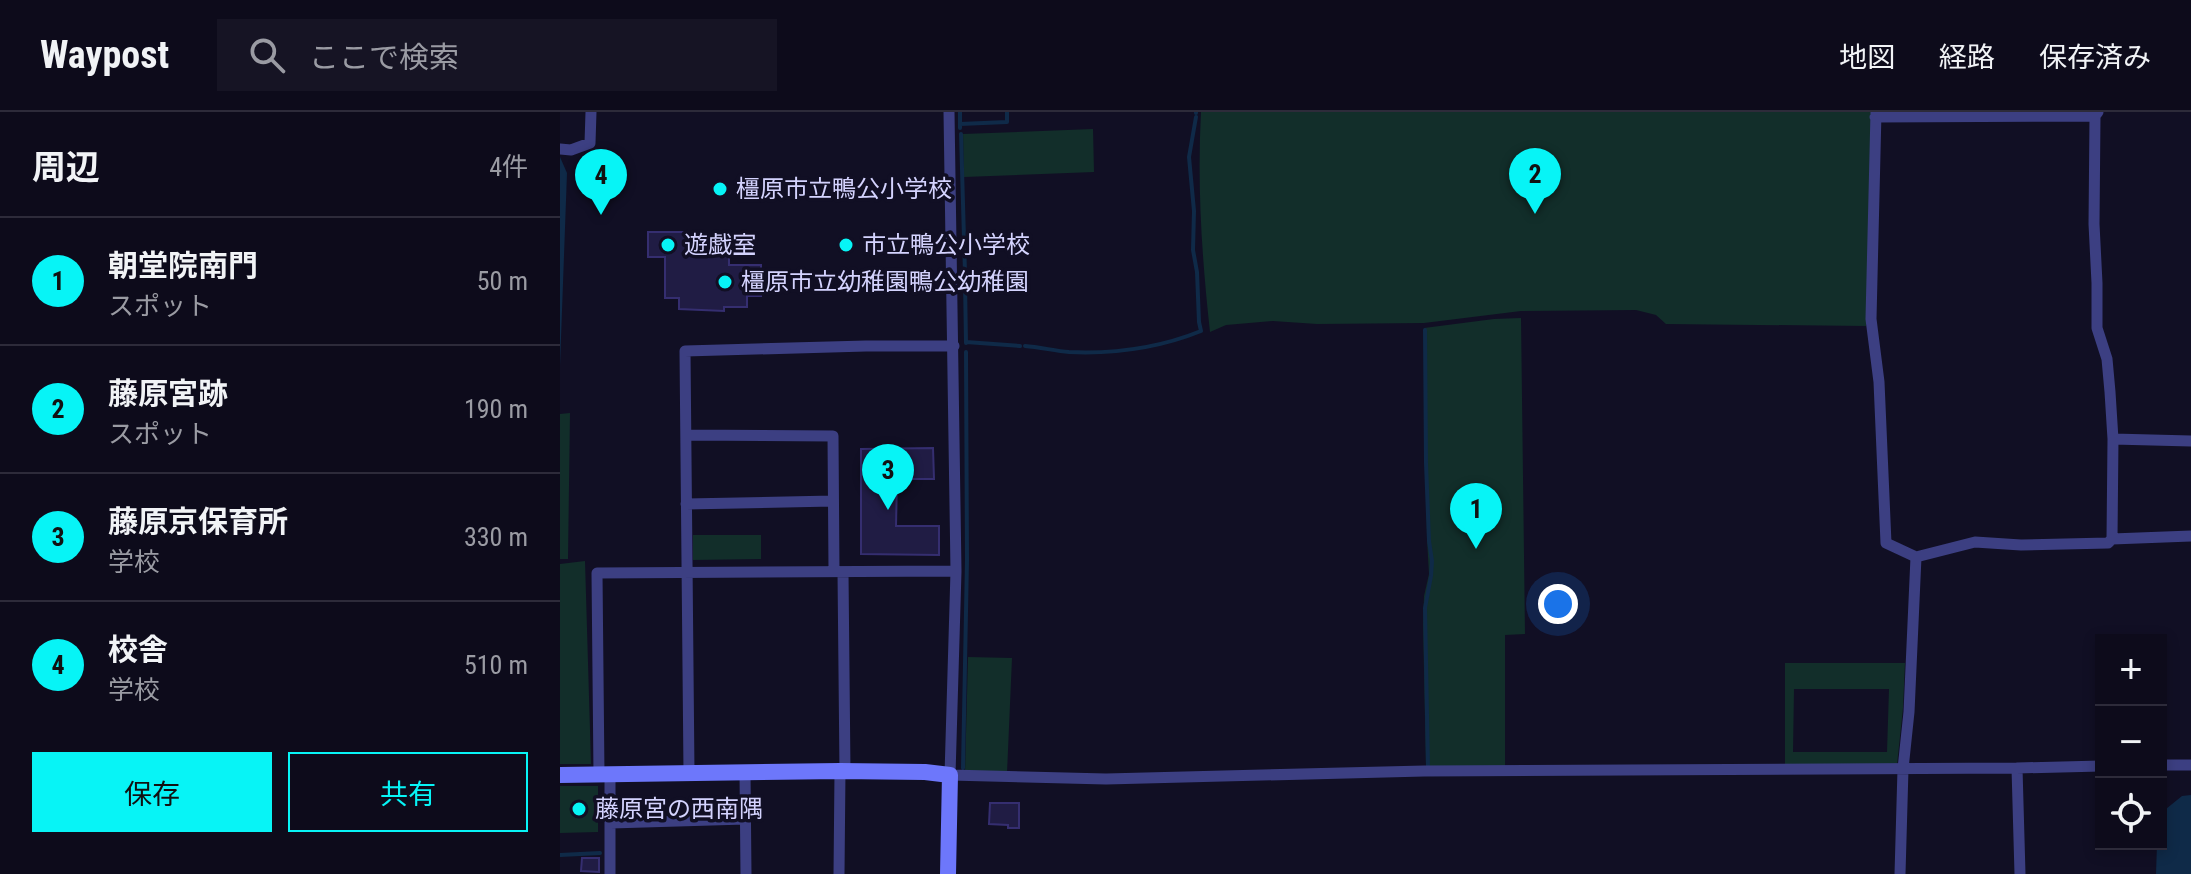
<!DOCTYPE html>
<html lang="ja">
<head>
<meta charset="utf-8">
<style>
  :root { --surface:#0d0b1b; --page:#161424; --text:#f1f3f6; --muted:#9a9ba3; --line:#2d2b3a; --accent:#07f4f6 }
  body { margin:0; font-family:"Roboto Condensed","Noto Sans JP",sans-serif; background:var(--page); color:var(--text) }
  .controls { position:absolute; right:24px; bottom:24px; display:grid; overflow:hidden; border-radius:0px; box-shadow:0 4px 12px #0003 }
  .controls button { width:72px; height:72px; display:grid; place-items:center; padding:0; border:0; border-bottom:2px solid var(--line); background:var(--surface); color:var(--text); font:40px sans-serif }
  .you { position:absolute; left:998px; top:492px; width:28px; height:28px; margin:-20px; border:6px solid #fff; border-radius:50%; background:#1a73e8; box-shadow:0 0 0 12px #1a73e833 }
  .badge { display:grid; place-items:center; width:52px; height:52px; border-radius:50%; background:var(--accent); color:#111; font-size:26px; font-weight:700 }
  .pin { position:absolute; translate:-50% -66px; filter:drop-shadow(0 2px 4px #0008) }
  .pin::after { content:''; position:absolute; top:42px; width:28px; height:24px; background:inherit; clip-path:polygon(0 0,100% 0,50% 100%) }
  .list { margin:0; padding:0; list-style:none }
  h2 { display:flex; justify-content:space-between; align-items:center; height:104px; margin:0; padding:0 32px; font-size:34px }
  h2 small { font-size:26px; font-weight:400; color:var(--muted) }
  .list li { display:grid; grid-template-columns:52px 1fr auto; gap:24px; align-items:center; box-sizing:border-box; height:128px; padding:0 32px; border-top:2px solid var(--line) }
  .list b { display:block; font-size:30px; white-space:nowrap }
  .list p { margin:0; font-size:26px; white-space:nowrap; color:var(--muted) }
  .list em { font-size:26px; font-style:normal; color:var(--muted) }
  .actions { display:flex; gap:16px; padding:24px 32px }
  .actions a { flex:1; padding:18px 0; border:2px solid var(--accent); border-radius:0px; text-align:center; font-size:28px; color:var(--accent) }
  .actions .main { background:var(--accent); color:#111 }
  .icon { flex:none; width:44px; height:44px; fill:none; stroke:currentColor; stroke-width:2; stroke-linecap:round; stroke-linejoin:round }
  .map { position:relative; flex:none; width:1631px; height:762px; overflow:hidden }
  header { display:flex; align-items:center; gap:48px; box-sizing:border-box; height:112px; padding:0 40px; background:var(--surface); border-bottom:2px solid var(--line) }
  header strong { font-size:38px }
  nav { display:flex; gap:44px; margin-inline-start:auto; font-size:28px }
  .search { width:560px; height:72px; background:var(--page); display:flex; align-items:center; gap:20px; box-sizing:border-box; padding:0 28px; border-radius:0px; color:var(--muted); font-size:30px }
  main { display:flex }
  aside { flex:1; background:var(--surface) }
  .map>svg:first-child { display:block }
</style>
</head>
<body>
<header>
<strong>Waypost</strong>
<div class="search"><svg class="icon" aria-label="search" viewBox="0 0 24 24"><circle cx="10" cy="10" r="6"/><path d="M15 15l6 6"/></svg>ここで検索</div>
<nav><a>地図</a><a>経路</a><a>保存済み</a></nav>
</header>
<main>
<aside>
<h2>周辺<small>4件</small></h2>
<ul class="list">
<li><span class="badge">1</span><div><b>朝堂院南門</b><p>スポット</p></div><em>50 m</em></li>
<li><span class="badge">2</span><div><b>藤原宮跡</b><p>スポット</p></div><em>190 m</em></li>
<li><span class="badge">3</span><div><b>藤原京保育所</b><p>学校</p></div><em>330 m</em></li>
<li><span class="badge">4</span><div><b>校舎</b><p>学校</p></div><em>510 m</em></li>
</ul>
<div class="actions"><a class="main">保存</a><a>共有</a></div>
</aside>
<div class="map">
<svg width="1631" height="762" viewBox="0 0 1631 762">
  <rect width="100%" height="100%" fill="#110f24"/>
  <path fill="#122e2a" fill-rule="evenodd" d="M641 0H1312L1306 214 1106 212 1096 203 1076 198 961 199 864 211 757 212 713 209 666 213 650 220C642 147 637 74 641 0Z
    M533 17 534 60 404 65 403 22Z
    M961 206 965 522 945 523V655H866L863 512 864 484 869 462 867 427 864 216 934 207Z
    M10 301 8 447H0V302Z
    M133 423H201V447L133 448Z
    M25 449 31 652H0V452Z
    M408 545 452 546 447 661H405Z
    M1225 551H1345L1343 596 1337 653H1225ZM1234 577H1329L1327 640H1233Z
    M0 674H38V720L0 721Z"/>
  <path fill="#0f2a48" d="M0 45 7 61 0 254Z
    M1631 683V762H1596L1597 732H1601V701L1622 684Z"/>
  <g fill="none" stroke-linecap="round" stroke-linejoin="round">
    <path stroke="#0f2a48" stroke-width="4" d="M636 1V0
      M400 12 447 10V0
      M400 16V0
      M401 22 405 161
      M405 170 406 231
      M865 218 866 351 869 429 872 449 871 464 865 496 868 655
      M406 230 460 234
      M465 234C480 235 495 239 509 240 554 242 599 236 641 219L639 210 637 160 633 138 634 99 629 45 636 5
      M403 656 407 448 406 240
      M0 743 40 741"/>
  </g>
  <path fill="#201c44" stroke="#352e70" stroke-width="2" d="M88 120H128V138H163V143H169V153H201V184H187V195H164V199L119 197V186H105V145H88Z
    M373 336 374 367H337L336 414H379V443L301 442V337Z
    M430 691H459V716H448V713L429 712Z
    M22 746H39V760L21 759Z"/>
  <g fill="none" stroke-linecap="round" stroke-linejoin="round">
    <path stroke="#3c3f82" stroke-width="11" d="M389 0 396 459 390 663 546 667 864 659 1457 656 1541 654
      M1316 0 1311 207 1319 270 1326 431 1356 445 1415 430 1461 433 1548 431 1552 427 1631 424
      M1538 0 1535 4 1534 112 1537 171V216L1547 247 1550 280 1553 327 1552 427
      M1315 5 1535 4
      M0 37 11 38 30 31 31 0
      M126 323 273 324 274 459
      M1553 327 1631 329
      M126 392 273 389
      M283 460 285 660
      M1601 653H1631
      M1457 656 1460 762
      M129 660 125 239 306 234H394
      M185 660 186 762
      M39 662 37 461 396 459
      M51 711 185 707
      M50 762V662
      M279 762 280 659
      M1340 762 1343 657 1349 600 1356 445"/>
    <path stroke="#6d77fb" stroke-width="16" d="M0 663 280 659 365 660 390 663 388 762"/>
  </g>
  <g fill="#07f4f6" stroke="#110f24" stroke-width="3">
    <circle cx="160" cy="77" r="8"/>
    <circle cx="108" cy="133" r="8"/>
    <circle cx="286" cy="133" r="8"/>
    <circle cx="165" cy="170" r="8"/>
    <circle cx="19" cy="697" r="8"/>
  </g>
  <g text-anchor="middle" stroke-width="7" stroke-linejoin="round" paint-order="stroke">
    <g font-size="24" fill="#d4d3fe" stroke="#110f24" text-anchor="start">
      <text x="176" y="85">橿原市立鴨公小学校</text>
      <text x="124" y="141">遊戯室</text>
      <text x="302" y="141">市立鴨公小学校</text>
      <text x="181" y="178">橿原市立幼稚園鴨公幼稚園</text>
      <text x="35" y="705">藤原宮の西南隅</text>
    </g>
  </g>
</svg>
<div class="controls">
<button>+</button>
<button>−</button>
<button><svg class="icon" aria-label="locate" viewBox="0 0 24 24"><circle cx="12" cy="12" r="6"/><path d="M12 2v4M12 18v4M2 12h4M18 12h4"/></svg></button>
</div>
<div class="you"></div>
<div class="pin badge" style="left:916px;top:437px">1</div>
<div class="pin badge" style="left:975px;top:102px">2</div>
<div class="pin badge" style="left:328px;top:398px">3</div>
<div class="pin badge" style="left:41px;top:103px">4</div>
</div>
</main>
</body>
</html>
